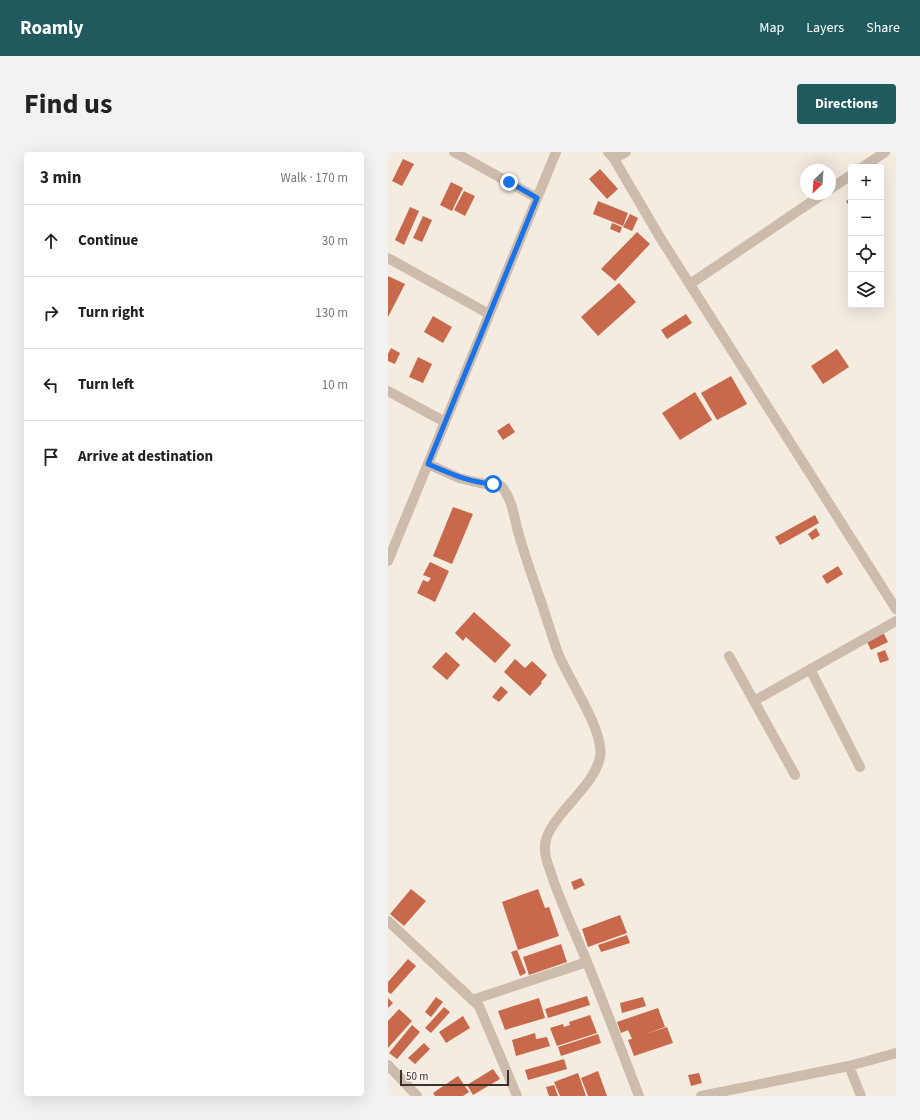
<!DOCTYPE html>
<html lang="en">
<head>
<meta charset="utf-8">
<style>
  :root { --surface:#fff; --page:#f2f2f2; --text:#222; --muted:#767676; --line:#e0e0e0; --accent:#1f5a5e }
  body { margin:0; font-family:"Source Sans 3",sans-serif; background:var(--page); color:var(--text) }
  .controls { position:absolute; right:12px; top:12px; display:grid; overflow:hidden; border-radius:4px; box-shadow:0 4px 16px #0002 }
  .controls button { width:36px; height:36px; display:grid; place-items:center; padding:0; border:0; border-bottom:1px solid var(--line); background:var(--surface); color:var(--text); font:20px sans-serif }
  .compass { position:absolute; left:412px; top:12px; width:36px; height:36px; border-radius:50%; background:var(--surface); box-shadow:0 4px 16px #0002; rotate:205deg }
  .scale { position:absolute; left:12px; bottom:10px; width:109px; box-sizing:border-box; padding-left:4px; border:2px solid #3b302b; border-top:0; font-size:11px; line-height:14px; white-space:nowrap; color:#3b302b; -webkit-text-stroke:3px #fbf5ee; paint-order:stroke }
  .stop { position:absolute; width:12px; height:12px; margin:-9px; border:3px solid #1a73e8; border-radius:50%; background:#fff }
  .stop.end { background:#1a73e8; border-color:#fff; box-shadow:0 1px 4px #0008 }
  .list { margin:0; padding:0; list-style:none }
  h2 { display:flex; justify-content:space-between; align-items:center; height:52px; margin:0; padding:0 16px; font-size:17px }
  h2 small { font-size:13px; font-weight:400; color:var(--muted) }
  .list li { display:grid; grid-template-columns:26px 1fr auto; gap:12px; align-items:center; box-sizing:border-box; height:72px; padding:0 16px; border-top:1px solid var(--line) }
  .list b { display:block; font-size:15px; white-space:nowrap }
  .list em { font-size:13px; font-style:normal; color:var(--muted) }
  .icon { flex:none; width:22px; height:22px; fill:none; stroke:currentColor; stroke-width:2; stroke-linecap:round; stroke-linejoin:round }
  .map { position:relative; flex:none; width:508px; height:944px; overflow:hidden; border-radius:4px }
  header { display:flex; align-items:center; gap:24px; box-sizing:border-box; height:56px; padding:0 20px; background:var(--accent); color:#fff }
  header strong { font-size:19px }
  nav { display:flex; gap:22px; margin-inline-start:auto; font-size:14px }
  .intro { display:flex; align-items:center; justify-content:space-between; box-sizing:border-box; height:96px; padding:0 24px }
  h1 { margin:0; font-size:28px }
  .button { padding:10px 18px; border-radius:4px; background:var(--accent); color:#fff; font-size:14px; font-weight:700 }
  main { display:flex; gap:24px; padding:0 24px }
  aside { flex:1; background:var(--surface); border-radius:4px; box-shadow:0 4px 16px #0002 }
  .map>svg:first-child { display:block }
</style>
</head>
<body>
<header>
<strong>Roamly</strong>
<nav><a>Map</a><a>Layers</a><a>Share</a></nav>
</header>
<div class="intro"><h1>Find us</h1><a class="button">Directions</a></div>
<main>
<aside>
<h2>3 min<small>Walk · 170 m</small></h2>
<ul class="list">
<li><svg class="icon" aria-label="ahead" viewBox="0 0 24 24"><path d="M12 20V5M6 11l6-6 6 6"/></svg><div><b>Continue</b></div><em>30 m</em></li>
<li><svg class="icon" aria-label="right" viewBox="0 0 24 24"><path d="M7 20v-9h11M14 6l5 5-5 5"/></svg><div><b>Turn right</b></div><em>130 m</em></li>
<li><svg class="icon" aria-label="left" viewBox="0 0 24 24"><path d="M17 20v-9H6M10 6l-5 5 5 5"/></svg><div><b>Turn left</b></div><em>10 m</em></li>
<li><svg class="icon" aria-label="arrive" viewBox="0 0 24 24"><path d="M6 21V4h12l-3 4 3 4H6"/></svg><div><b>Arrive at destination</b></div></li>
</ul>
</aside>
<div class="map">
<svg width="508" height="944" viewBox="0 0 508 944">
  <rect width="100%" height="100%" fill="#f4ebe1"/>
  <path fill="#c8694b" d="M15 7 26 12 14 34 4 29Z
    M212 17 230 37 219 47 201 27Z
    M63 30 75 36 64 59 52 53Z
    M76 39 87 44 77 64 66 58Z
    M463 46V57L458 49Z
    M210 49 240 61 235 74 205 62Z
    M22 55 31 59 16 93 7 88Z
    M242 62 250 66 244 79 235 75Z
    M35 64 44 68 34 90 25 86Z
    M224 71 234 75 232 81 222 77Z
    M249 80 262 92 227 129 213 117Z
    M0 124 17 132 0 165Z
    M231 131 248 150 210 184 193 165Z
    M298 162 304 171 279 187 273 178Z
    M45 164 64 175 55 191 36 180Z
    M3 196 12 201 7 212 0 209V202Z
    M449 197 461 215 435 232 423 214Z
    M30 205 44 212 35 231 21 225Z
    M343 224 359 252 329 268 313 241Z
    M307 240 324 268 292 288 274 261Z
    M121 271 127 280 115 288 109 279Z
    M65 355 85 362 64 412 45 404Z
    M427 363 431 371 392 393 387 385Z
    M428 376 432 383 424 388 420 382Z
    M42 410 61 419 47 450 29 441 35 428 40 430 43 426 35 423Z
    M450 414 455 422 439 432 434 424Z
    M86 460 123 493 107 511 78 485 75 489 67 481Z
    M495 480 500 490 483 498 478 488Z
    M497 498 501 508 492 511 489 501Z
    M58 500 72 513 59 528 44 515Z
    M127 507 137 516 144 509 159 523 153 530 154 531 142 544 116 520Z
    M113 534 120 540 111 550 104 545Z
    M193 726 197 733 186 738 183 730Z
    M23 737 38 749 16 774 2 762Z
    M150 737 157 756 161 755 171 784 130 798 114 750Z
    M232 763 239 781 200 795 194 777Z
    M239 783 242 791 213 800 210 793Z
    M173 792 179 810 141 823 135 805Z
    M129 798 138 821 132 824 123 800Z
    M20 807 28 814 3 842 0 840V830Z
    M199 844 202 853 160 866 157 857Z
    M48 845 55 850 43 865 37 860Z
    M255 845 258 854 234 861 232 851Z
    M0 846 5 851 0 856Z
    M151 846 157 866 117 878 110 859Z
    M56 855 62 860 43 881 37 876Z
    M270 856 277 875 244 887 240 878 233 881 229 870Z
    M11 857 24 869 0 896V869Z
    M202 863 209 881 169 894 162 876 175 872 176 875 182 873 181 870Z
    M75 864 82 876 58 891 51 880Z
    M24 873 32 880 9 907 1 901Z
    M279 875 285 891 246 904 240 888Z
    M147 881 148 887 159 885 162 894 128 904 124 888Z
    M210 882 213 891 173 904 170 895Z
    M36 891 42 897 27 912 20 906Z
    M176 907 179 917 140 928 137 918Z
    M105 917 112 927 85 943 79 933Z
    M210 919 219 944H200L193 926Z
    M190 921 198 944H172L166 930Z
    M311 921 314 931 303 934 300 923Z
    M70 924 81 940 75 944H47L45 941Z
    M166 933 170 944H161L158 935Z"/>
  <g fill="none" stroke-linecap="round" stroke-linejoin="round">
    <path stroke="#cdbbac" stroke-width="10" d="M66 0 149 46
      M220 0 226 7 273 87 508 457
      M226 7 238 0
      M475 15 497 0
      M442 37 463 23
      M0 106 101 162
      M302 132 435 42
      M0 239 57 270
      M40 312 71 326 92 331 113 334C125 347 126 367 131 383 137 404 144 424 151 444 158 463 163 482 170 501 180 527 217 579 212 605 206 638 154 668 157 698 157 708 162 717 165 727 173 751 184 774 194 798 214 846 232 895 251 944
      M0 409 168 0
      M341 504 407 623
      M422 517 472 615
      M366 549 508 469
      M0 769 91 854 129 944
      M84 848 199 810
      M0 913 29 944
      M461 914 473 944
      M313 944 461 914 508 901"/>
  </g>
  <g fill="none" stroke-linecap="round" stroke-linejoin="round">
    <path stroke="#1a73e8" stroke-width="5" d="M105 332C80 330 63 322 40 312L149 46 121 30"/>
  </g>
</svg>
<div class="controls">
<button>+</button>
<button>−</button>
<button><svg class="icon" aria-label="locate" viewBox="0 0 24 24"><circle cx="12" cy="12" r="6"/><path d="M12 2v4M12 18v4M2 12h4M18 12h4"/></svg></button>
<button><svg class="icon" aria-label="layers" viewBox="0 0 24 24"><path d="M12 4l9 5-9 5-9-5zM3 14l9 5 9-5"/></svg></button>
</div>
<svg class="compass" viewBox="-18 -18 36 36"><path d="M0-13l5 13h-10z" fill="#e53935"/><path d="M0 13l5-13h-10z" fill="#767676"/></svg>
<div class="scale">50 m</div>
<div class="stop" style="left:105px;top:332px"></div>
<div class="stop end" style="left:121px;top:30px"></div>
</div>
</main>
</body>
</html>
